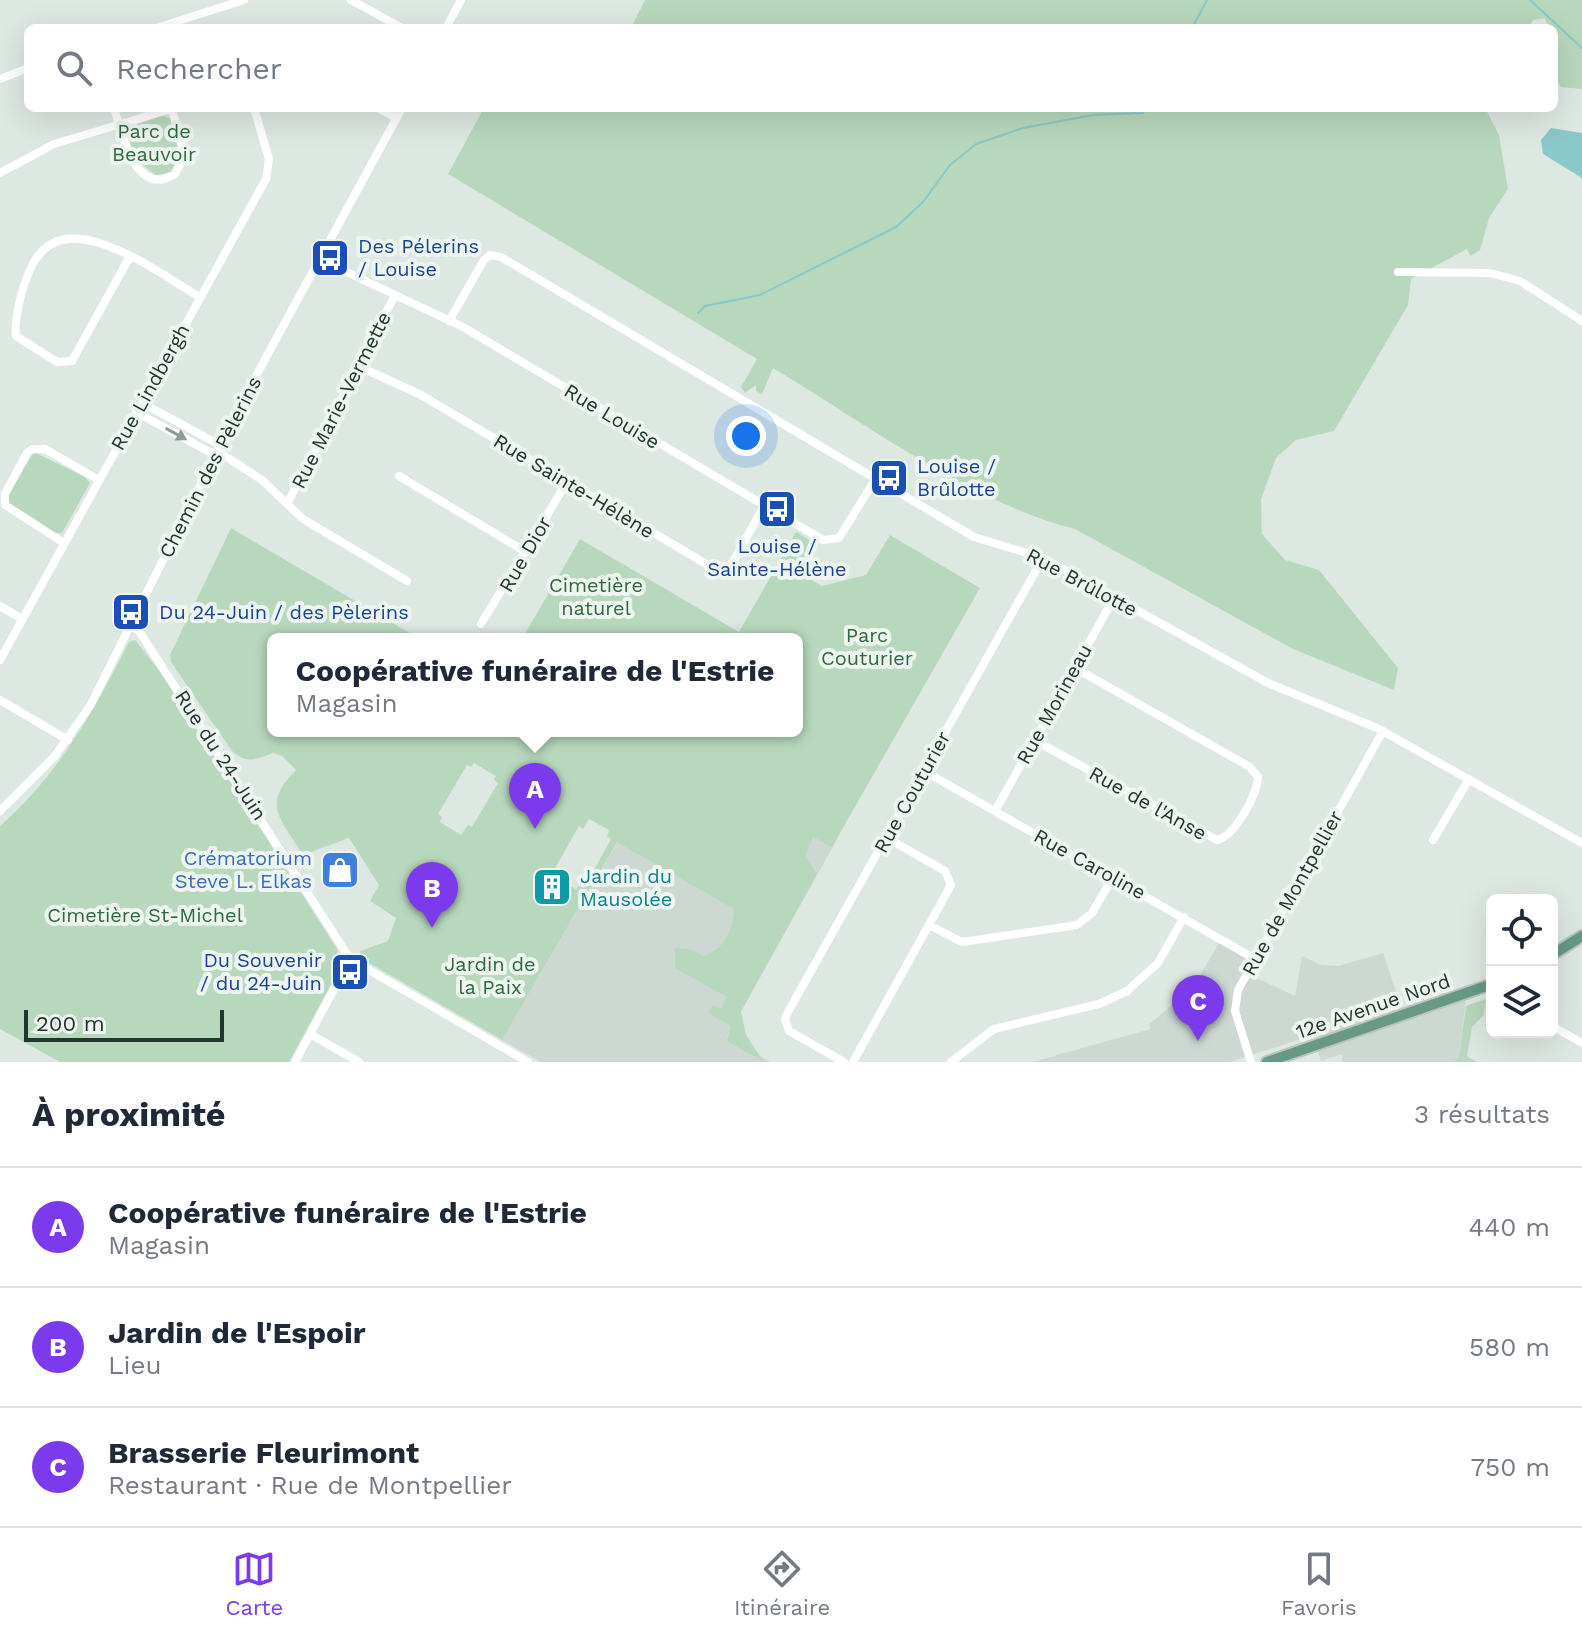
<!DOCTYPE html>
<html lang="fr">
<head>
<meta charset="utf-8">
<style>
  :root { --surface:#fff; --page:#f6f6f7; --text:#1f2937; --muted:#747a83; --line:#e0e1e3; --accent:#7c3aed }
  body { margin:0; font-family:"Work Sans",sans-serif; background:var(--page); color:var(--text) }
  .controls { position:absolute; right:24px; bottom:24px; display:grid; overflow:hidden; border-radius:12px; box-shadow:0 8px 32px #0002 }
  .controls button { width:72px; height:72px; display:grid; place-items:center; padding:0; border:0; border-bottom:2px solid var(--line); background:var(--surface); color:var(--text); font:40px sans-serif }
  .scale { position:absolute; left:24px; bottom:20px; width:200px; box-sizing:border-box; padding-left:8px; border:4px solid #21362e; border-top:0; font-size:22px; line-height:28px; white-space:nowrap; color:#21362e; -webkit-text-stroke:6px #eef5f1; paint-order:stroke }
  .you { position:absolute; left:746px; top:436px; width:28px; height:28px; margin:-20px; border:6px solid #fff; border-radius:50%; background:#1a73e8; box-shadow:0 0 0 12px #1a73e833 }
  .badge { display:grid; place-items:center; width:52px; height:52px; border-radius:50%; background:var(--accent); color:#fff; font-size:26px; font-weight:700 }
  .pin { position:absolute; translate:-50% -66px; filter:drop-shadow(0 2px 4px #0008) }
  .pin::after { content:''; position:absolute; top:42px; width:28px; height:24px; background:inherit; clip-path:polygon(0 0,100% 0,50% 100%) }
  .popup { position:absolute; left:267px; top:633px; width:536px; height:104px; box-sizing:border-box; display:grid; place-content:center; border-radius:12px; background:var(--surface); filter:drop-shadow(0 2px 6px #0005); font-size:26px; white-space:nowrap; color:var(--muted) }
  .popup b { font-size:30px; color:var(--text) }
  .popup::after { content:''; position:absolute; left:50%; top:100%; margin-left:-16px; border:16px solid transparent; border-top-color:var(--surface) }
  .list { margin:0; padding:0; list-style:none }
  h2 { display:flex; justify-content:space-between; align-items:center; height:104px; margin:0; padding:0 32px; font-size:34px }
  h2 small { font-size:26px; font-weight:400; color:var(--muted) }
  .list li { display:grid; grid-template-columns:52px 1fr auto; gap:24px; align-items:center; box-sizing:border-box; height:120px; padding:0 32px; border-top:2px solid var(--line) }
  .list b { display:block; font-size:30px; white-space:nowrap }
  .list p { margin:0; font-size:26px; white-space:nowrap; color:var(--muted) }
  .list em { font-size:26px; font-style:normal; color:var(--muted) }
  .icon { flex:none; width:44px; height:44px; fill:none; stroke:currentColor; stroke-width:2; stroke-linecap:round; stroke-linejoin:round }
  .map { position:relative; flex:none; width:1582px; height:1062px; overflow:hidden }
  .search { position:absolute; background:var(--surface); box-shadow:0 8px 32px #0002; left:24px; right:24px; top:24px; height:88px; display:flex; align-items:center; gap:20px; box-sizing:border-box; padding:0 28px; border-radius:12px; color:var(--muted); font-size:30px }
  .sheet { height:464px; background:var(--surface) }
  nav { display:flex; justify-content:space-around; align-items:center; box-sizing:border-box; height:112px; border-top:2px solid var(--line); background:var(--surface); font-size:22px; color:var(--muted) }
  nav a { display:grid; justify-items:center; gap:4px }
  nav .on { color:var(--accent) }
  .map>svg:first-child { display:block }
</style>
</head>
<body>
<div class="map">
<svg width="1582" height="1062" viewBox="0 0 1582 1062">
  <rect width="100%" height="100%" fill="#dee8e2"/>
  <path fill="#ccd8d1" d="M677 740 840 834 727 1037 770 1062H541L502 1040Z
    M1219 943 1258 964 1252 976 1295 996 1302 956 1321 965 1339 966 1383 953 1404 1014 1467 992 1458 1062H1342V1054L1321 1061 1313 1035 1230 1062H1032L1151 1029 1149 1025 1195 984Z"/>
  <path fill="#b8d8bd" fill-rule="evenodd" d="M645 0H1582V89L1561 87 1554 75V28H1548L1545 18 1533 20 1529 28H631Z
    M484 108H1485L1499 135 1508 189 1489 218 1480 250 1470 256 1467 249 1411 279 1408 305 1334 431 1296 440 1276 458 1261 499 1262 534 1285 560 1319 570 1398 668 1394 690 1293 649 1075 529C978 506 861 421 773 368L762 394 756 391V385L745 393 741 387 757 359 448 174Z
    M162 116 170 118 180 154 171 172 156 175 136 160 126 131 129 127Z
    M36 453 85 477 90 483 62 533H55L9 503V494L32 455Z
    M231 528 420 639H273V731H797V639H522L580 539 739 632 796 532 813 542 796 571 822 586 866 575 890 535 980 588 832 847 813 837 805 856 817 874 741 1011 746 1035 763 1061 727 1041 731 1026 708 1013 713 1005 721 1009 727 997 675 968V948L694 950 703 956C724 950 733 930 734 909L617 842 502 1040 359 957 360 951 388 941 396 918 370 901 379 885 349 838 303 855C280 817 261 805 296 770L282 756 273 753C256 759 248 765 232 751L171 662 170 655ZM474 763 496 776 494 780 498 783 472 827 468 825 461 835 440 822 442 817 438 814 467 765 471 767ZM589 819 609 830 607 836 611 839 584 888 579 886 576 889 555 877 557 873 554 870 579 826 583 829Z
    M135 640 161 673 337 949 339 966 336 975 289 1062H60L0 1029V826C58 775 94 711 129 642Z
    M1486 999 1484 1015 1472 1027 1467 1056 1477 1062H1454L1459 1056 1466 1006Z"/>
  <path fill="#8ac8c9" d="M1551 128 1582 133V178L1543 154 1541 140Z"/>
  <g fill="none" stroke-linecap="round" stroke-linejoin="round">
    <path stroke="#8ac8c9" stroke-width="2" d="M1530 0 1582 48
      M1192 28 1207 0
      M698 313 705 306 760 295 896 227 923 202 950 165 976 144 1023 128 1093 115 1143 113 1147 108"/>
    <g stroke="#bcc3c0" stroke-width="14">
      <path id="major" d="M1552 955 1582 936
        M1267 1062 1492 984"/>
    </g>
    <path stroke="#fff" stroke-width="8" d="M351 0 402 28
      M156 28 244 0
      M446 28 461 0
      M0 79 28 68
      M114 108C122 133 135 199 175 174L184 155 172 109
      M378 108 396 118
      M0 173 54 144 174 108
      M129 258 72 361 57 362 16 336C14 317 22 288 30 270 61 196 157 273 200 297
      M319 259 463 327 823 540 839 538 876 478
      M1398 272 1490 273 1520 281 1582 321
      M449 321 484 260 490 255 501 257 974 537 1043 558 1268 683 1377 728 1582 843
      M358 366 421 395 713 568 723 569 733 562 764 506
      M142 403 220 445
      M136 412 215 455
      M217 451 262 480 303 519 407 581
      M399 476 526 552
      M287 504 394 297
      M64 543 5 505V494L27 453 32 449H45L99 480
      M0 606 22 619
      M481 624 567 482
      M130 625 139 631 350 959 528 1062
      M0 660 266 179 269 159 254 108
      M0 700 68 740
      M1034 740 1217 840C1235 836 1257 795 1258 777L1250 767 1075 668
      M924 771 1255 959
      M0 811 54 757 90 706 244 398 402 108
      M995 811 1114 598
      M1433 840 1469 779
      M931 926 962 942 1077 925 1092 913 1113 877
      M1552 1026 1582 1043
      M310 1034 359 1062
      M295 1062 350 959
      M844 1062 789 1031 785 1019 788 1012 1043 558
      M853 1062 951 885 945 871 887 838
      M951 1062 994 1029 1099 1004 1127 991 1158 963 1184 917
      M1251 1062 1235 1011 1238 990 1383 731"/>
    <use href="#major" stroke="#669a85" stroke-width="10"/>
  </g>
  <defs><path id="oneway-solid" d="M-6-.8H1V-3.2L6.5 0L1 3.2V.8H-6Z" transform="scale(2)"/></defs>
  <use fill="#909a96" href="#oneway-solid" transform="translate(176 434) rotate(29)"/>
  <defs>
    <g id="bus-square" transform="scale(2)"><rect x="-9" y="-9" width="18" height="18" rx="4" fill="#1a4fb4" stroke="#eef5f1"/><path d="M-5-6H5V4H4V6H2V4H-2V6H-4V4H-5ZM-3.5-4V0h7V-4ZM-3.5 1.2v1.5H-2V1.2ZM2 1.2v1.5H3.5V1.2Z" fill="#fff"/></g>
    <g id="shop-square" transform="scale(2)"><rect x="-9" y="-9" width="18" height="18" rx="4" fill="#3f7fe0" stroke="#eef5f1"/><path d="M-5-2.5h2.3a2.7 3.5 0 0 1 5.4 0H5L5.5 6h-11ZM-1.5-2.5h3a1.5 2.3 0 0 0-3 0Z" fill="#fff"/></g>
    <g id="building-square" transform="scale(2)"><rect x="-9" y="-9" width="18" height="18" rx="4" fill="#0f9aa8" stroke="#eef5f1"/><path d="M-4-6H4V6H1V3H-1V6H-4ZM-2.5-4.3h1.7v1.8h-1.7ZM.8-4.3h1.7v1.8H.8ZM-2.5-1h1.7V.8h-1.7ZM.8-1h1.7V.8H.8Z" fill="#fff"/></g>
  </defs>
  <g fill-rule="evenodd">
    <use href="#bus-square" x="330" y="258"/>
    <use href="#bus-square" x="889" y="478"/>
    <use href="#bus-square" x="777" y="509"/>
    <use href="#bus-square" x="131" y="612"/>
    <use href="#shop-square" x="340" y="870"/>
    <use href="#building-square" x="552" y="887"/>
    <use href="#bus-square" x="350" y="972"/>
  </g>
  <g text-anchor="middle" stroke-width="8" stroke-linejoin="round" paint-order="stroke">
    <g font-size="20" fill="#2f693e" stroke="#eef5f1">
      <text x="154" y="138">Parc de<tspan x="154" dy="23">Beauvoir</tspan></text>
      <text x="596" y="592">Cimetière<tspan x="596" dy="23">naturel</tspan></text>
      <text x="867" y="642">Parc<tspan x="867" dy="23">Couturier</tspan></text>
      <text x="145" y="922">Cimetière St-Michel</text>
      <text x="490" y="971">Jardin de<tspan x="490" dy="23">la Paix</tspan></text>
    </g>
    <g font-size="20" fill="#164399" stroke="#eef5f1" text-anchor="start">
      <text x="358" y="253">Des Pélerins<tspan x="358" dy="23">/ Louise</tspan></text>
      <text x="917" y="473">Louise /<tspan x="917" dy="23">Brûlotte</tspan></text>
      <text x="777" y="553" text-anchor="middle">Louise /<tspan x="777" dy="23">Sainte-Hélène</tspan></text>
      <text x="159" y="619">Du 24-Juin / des Pèlerins</text>
      <text x="322" y="967" text-anchor="end">Du Souvenir<tspan x="322" dy="23">/ du 24-Juin</tspan></text>
    </g>
    <g font-size="20" fill="#21362e" stroke="#eef5f1">
      <text transform="translate(150 387) rotate(-61)" y="7">Rue Lindbergh</text>
      <text transform="translate(341 400) rotate(-63)" y="7">Rue Marie-Vermette</text>
      <text transform="translate(612 416) rotate(31)" y="7">Rue Louise</text>
      <text transform="translate(210 467) rotate(-63)" y="7">Chemin des Pèlerins</text>
      <text transform="translate(574 486) rotate(31)" y="7">Rue Sainte-Hélène</text>
      <text transform="translate(525 554) rotate(-60)" y="7">Rue Dior</text>
      <text transform="translate(1082 582) rotate(28)" y="7">Rue Brûlotte</text>
      <text transform="translate(1054 704) rotate(-61)" y="7">Rue Morineau</text>
      <text transform="translate(221 755) rotate(57)" y="7">Rue du 24-Juin</text>
      <text transform="translate(912 792) rotate(-61)" y="7">Rue Couturier</text>
      <text transform="translate(1148 803) rotate(29)" y="7">Rue de l'Anse</text>
      <text transform="translate(1090 864) rotate(29)" y="7">Rue Caroline</text>
      <text transform="translate(1292 893) rotate(-61)" y="7">Rue de Montpellier</text>
      <text transform="translate(1373 1006) rotate(-19)" y="7">12e Avenue Nord</text>
    </g>
    <g font-size="20" fill="#366cbe" stroke="#eef5f1" text-anchor="end">
      <text x="312" y="865">Crématorium<tspan x="312" dy="23">Steve L. Elkas</tspan></text>
    </g>
    <g font-size="20" fill="#0d838f" stroke="#eef5f1" text-anchor="start">
      <text x="580" y="883">Jardin du<tspan x="580" dy="23">Mausolée</tspan></text>
    </g>
  </g>
</svg>
<div class="controls">
<button><svg class="icon" aria-label="locate" viewBox="0 0 24 24"><circle cx="12" cy="12" r="6"/><path d="M12 2v4M12 18v4M2 12h4M18 12h4"/></svg></button>
<button><svg class="icon" aria-label="layers" viewBox="0 0 24 24"><path d="M12 4l9 5-9 5-9-5zM3 14l9 5 9-5"/></svg></button>
</div>
<div class="scale">200 m</div>
<div class="you"></div>
<div class="pin badge" style="left:535px;top:829px">A</div>
<div class="popup"><b>Coopérative funéraire de l'Estrie</b>Magasin</div>
<div class="pin badge" style="left:432px;top:928px">B</div>
<div class="pin badge" style="left:1198px;top:1041px">C</div>
<div class="search"><svg class="icon" aria-label="search" viewBox="0 0 24 24"><circle cx="10" cy="10" r="6"/><path d="M15 15l6 6"/></svg>Rechercher</div>
</div>
<section class="sheet">
<h2>À proximité<small>3 résultats</small></h2>
<ul class="list">
<li><span class="badge">A</span><div><b>Coopérative funéraire de l'Estrie</b><p>Magasin</p></div><em>440 m</em></li>
<li><span class="badge">B</span><div><b>Jardin de l'Espoir</b><p>Lieu</p></div><em>580 m</em></li>
<li><span class="badge">C</span><div><b>Brasserie Fleurimont</b><p>Restaurant · Rue de Montpellier</p></div><em>750 m</em></li>
</ul>
</section>
<nav>
<a class="on"><svg class="icon" aria-label="map" viewBox="0 0 24 24"><path d="M3 6l6-2 6 2 6-2v14l-6 2-6-2-6 2zM9 4v14M15 6v14"/></svg>Carte</a>
<a><svg class="icon" aria-label="directions" viewBox="0 0 24 24"><path d="M12 3l9 9-9 9-9-9zM9 14v-3h6M13 9l2 2-2 2"/></svg>Itinéraire</a>
<a><svg class="icon" aria-label="saved" viewBox="0 0 24 24"><path d="M7 4h10v16l-5-4-5 4z"/></svg>Favoris</a>
</nav>
</body>
</html>
